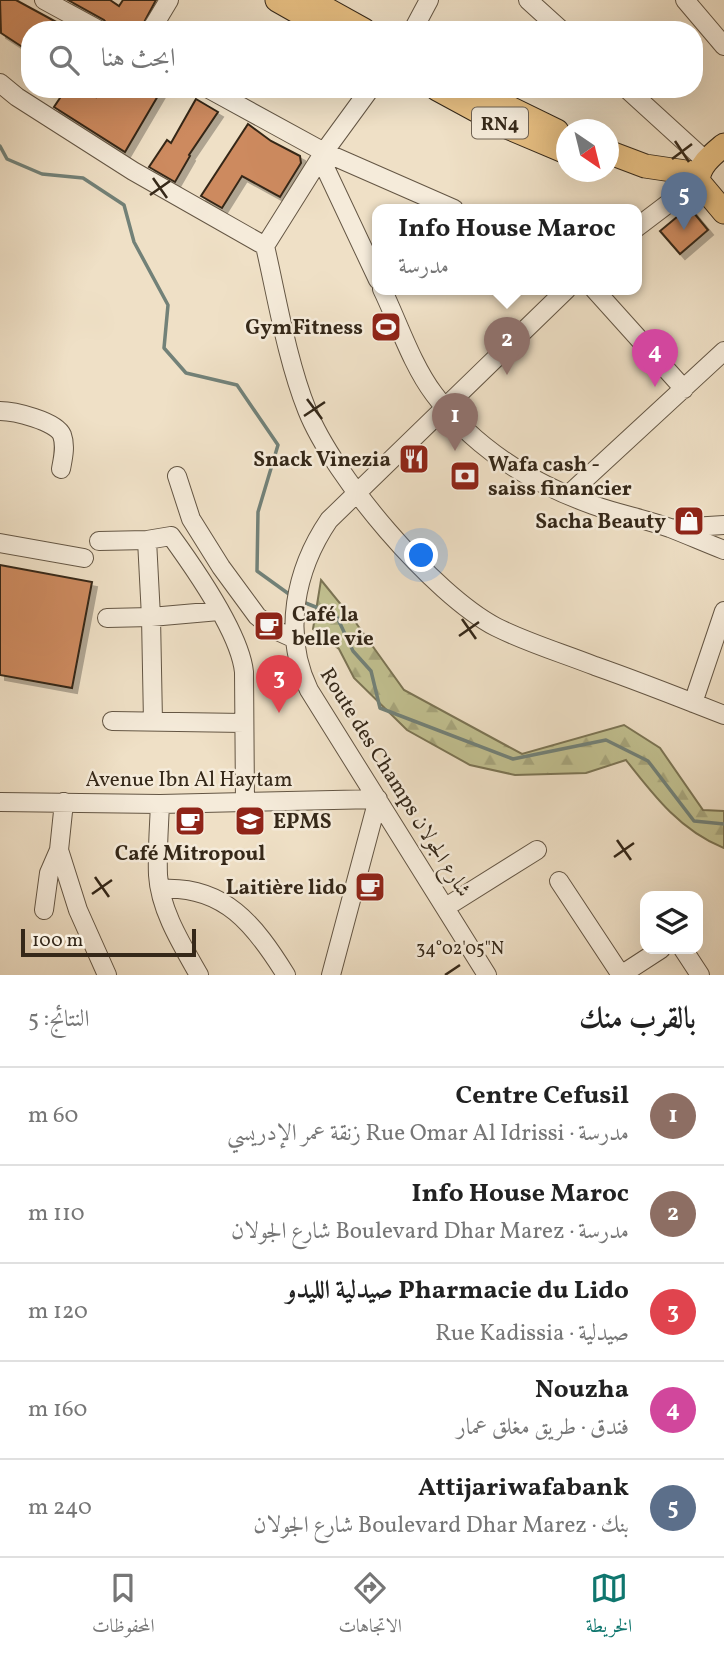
<!DOCTYPE html>
<html lang="ar">
<head>
<meta charset="utf-8">
<style>
  :root { --surface:#fff; --page:#f6f6f6; --text:#222; --muted:#767676; --line:#e0e0e0; --accent:#0f766e }
  body { margin:0; font-family:Vollkorn,Amiri,serif; background:var(--page); color:var(--text); direction:rtl }
  .controls { position:absolute; right:21px; bottom:21px; display:grid; overflow:hidden; border-radius:14px; box-shadow:0 7px 28px #0002 }
  .controls button { width:63px; height:63px; display:grid; place-items:center; padding:0; border:0; border-bottom:2px solid var(--line); background:var(--surface); color:var(--text); font:35px sans-serif }
  .compass { position:absolute; left:556px; top:119px; width:63px; height:63px; border-radius:50%; background:var(--surface); box-shadow:0 7px 28px #0002; rotate:145deg }
  .scale { position:absolute; left:21px; bottom:18px; width:175px; box-sizing:border-box; padding-left:7px; border:4px solid #352819; border-top:0; font-size:19px; line-height:24px; white-space:nowrap; color:#352819; -webkit-text-stroke:5px #f5ebda; paint-order:stroke }
  .you { position:absolute; left:422px; top:556px; width:24px; height:24px; margin:-18px; border:5px solid #fff; border-radius:50%; background:#1a73e8; box-shadow:0 0 0 10px #1a73e833 }
  .badge { display:grid; place-items:center; width:46px; height:46px; border-radius:50%; background:var(--accent); color:#fff; font-size:23px; font-weight:700 }
  .pin { position:absolute; translate:-50% -58px; filter:drop-shadow(0 2px 4px #0008) }
  .pin::after { content:''; position:absolute; top:37px; width:24px; height:21px; background:inherit; clip-path:polygon(0 0,100% 0,50% 100%) }
  .popup { position:absolute; left:372px; top:204px; width:270px; height:91px; box-sizing:border-box; display:grid; place-content:center; border-radius:14px; background:var(--surface); filter:drop-shadow(0 2px 5px #0005); font-size:23px; white-space:nowrap; color:var(--muted) }
  .popup b { font-size:26px; color:var(--text) }
  .popup::after { content:''; position:absolute; left:50%; top:100%; margin-left:-14px; border:14px solid transparent; border-top-color:var(--surface) }
  .list { margin:0; padding:0; list-style:none }
  h2 { display:flex; justify-content:space-between; align-items:center; height:91px; margin:0; padding:0 28px; font-size:30px }
  h2 small { font-size:23px; font-weight:400; color:var(--muted) }
  .list li { display:grid; grid-template-columns:46px 1fr auto; gap:21px; align-items:center; box-sizing:border-box; height:98px; padding:0 28px; border-top:2px solid var(--line) }
  .list b { display:block; font-size:26px; white-space:nowrap }
  .list p { margin:0; font-size:23px; white-space:nowrap; color:var(--muted) }
  .list em { font-size:23px; font-style:normal; color:var(--muted) }
  .icon { flex:none; width:38px; height:38px; fill:none; stroke:currentColor; stroke-width:2; stroke-linecap:round; stroke-linejoin:round }
  .map { position:relative; flex:none; width:724px; height:975px; overflow:hidden; direction:ltr }
  .search { position:absolute; background:var(--surface); box-shadow:0 7px 28px #0002; left:21px; right:21px; top:21px; height:77px; display:flex; align-items:center; gap:18px; box-sizing:border-box; padding:0 24px; border-radius:28px; color:var(--muted); font-size:26px }
  .sheet { height:581px; background:var(--surface) }
  nav { display:flex; justify-content:space-around; align-items:center; box-sizing:border-box; height:98px; border-top:2px solid var(--line); background:var(--surface); font-size:19px; color:var(--muted) }
  nav a { display:grid; justify-items:center; gap:4px }
  nav .on { color:var(--accent) }
  .map>svg:first-child { display:block }
</style>
</head>
<body>
<div class="map">
<svg width="724" height="975" viewBox="0 0 724 975">
  <defs>
    <pattern id="forest-firs" width="22" height="20" patternUnits="userSpaceOnUse" patternTransform="scale(1.75)"><rect width="22" height="20" fill="#c1c090"/><path d="M5 1l3.5 6h-7zM16 11l3.5 6h-7z" fill="#a6a57c"/></pattern>
    <filter id="shadow"><feDropShadow dx="5" dy="5" stdDeviation="0" flood-color="#0004"/></filter>
  </defs>
  <rect width="100%" height="100%" fill="#efe0c6"/>
  <filter id="stains"><feTurbulence type="fractalNoise" baseFrequency=".00286" numOctaves="4"/><feColorMatrix values="0 0 0 0 .2 0 0 0 0 .09 0 0 0 0 .02 0 0 0 .5 -.17"/></filter>
  <radialGradient id="worn" r=".72"><stop offset=".6" stop-color="#630" stop-opacity="0"/><stop offset="1" stop-color="#630" stop-opacity=".3"/></radialGradient>
  <path fill="url(#forest-firs)" stroke="#7b7454" stroke-width="2" d="M321 580 356 623 404 690 522 754 624 725 660 748 703 810 724 811V848C681 831 654 796 626 760L586 773 515 775 470 765 407 730 354 678 339 649 313 629Z"/>
  <g fill="none" stroke-linecap="round" stroke-linejoin="round">
    <path stroke="#728178" stroke-width="3.5" d="M0 146 7 159 42 174 83 178 124 205 134 242 168 305 164 348 186 373 237 385 278 445 258 512 257 571 293 597
      M303 602 336 615 353 651 371 671 380 708 513 759 606 740 648 761 694 821 724 824"/>
  </g>
  <path fill="#cd8a5f" stroke="#352819" stroke-width="2" filter="url(#shadow)" d="M0 0H16L71 30H30V52L1 33Z
    M68 0H110L119 6 123 0H156L140 30H112L104 20Z
    M66 89H83L96 97 100 89H162L125 152 54 107Z
    M196 99 218 112 189 155 190 156 175 182 149 167 167 140 171 143Z
    M248 124 271 141 300 156 301 163 280 197 242 176 222 208 201 196Z
    M689 207 708 230 680 254 660 231Z
    M0 565 92 582 72 688 0 675Z"/>
  <g fill="none" stroke-linecap="round" stroke-linejoin="round">
    <g stroke="#645644" stroke-width="20">
      <path id="minor" d="M44 0 99 30
        M528 0 561 30
        M685 0 724 46
        M151 30 169 0
        M413 30 429 0
        M0 83 17 97 133 171 265 246C277 298 287 360 307 410 333 476 433 594 496 627 528 643 562 653 595 666 638 681 681 698 724 715
        M209 89 324 152 454 209
        M627 89 706 161
        M321 159 378 280
        M636 228 698 181
        M265 246 324 152 370 89
        M382 289C398 322 412 365 434 394 474 448 531 483 593 505 618 514 645 519 670 528 688 535 706 543 724 550
        M594 289 684 389
        M0 411C14 411 56 421 62 435 66 446 63 458 61 469
        M177 476 191 519 221 567 257 616 273 629 295 639
        M568 495 724 351
        M676 528 724 525
        M147 540 151 617 153 722
        M99 541 147 540 171 536C195 569 240 633 244 672L245 802
        M0 543 84 558
        M107 618 151 617 219 611
        M693 703 724 611
        M112 721 244 723
        M0 802 160 804 378 799 331 975
        M64 802 59 850 78 910 107 975
        M160 804C159 828 157 852 158 875 160 910 182 945 199 975
        M559 881 621 975 661 949
        M161 889C224 885 255 925 286 975
        M446 907 537 850
        M44 910 49 873 59 850
        M683 949 700 975
        M487 975 309 690C282 634 295 570 329 520L567 289"/>
    </g>
    <g stroke="#352819" stroke-width="25">
      <path id="major" d="M277 0 330 30
        M310 0 364 30
        M437 89 507 127 566 152
        M471 89 557 131
        M724 145C712 155 699 165 698 181L724 212
        M608 152 645 166 699 174"/>
    </g>
    <use href="#minor" stroke="#f5ebda" stroke-width="18"/>
    <use href="#major" stroke="#e8c083" stroke-width="23"/>
  </g>
  <path fill="none" stroke="#352819" stroke-width="2.5" d="M675 141 689 162M672 159 692 144M153 178 167 198M150 195 170 181M307 399 322 419M304 416 325 402M462 619 476 639M459 636 479 622M617 840 631 860M614 857 634 843M95 877 109 897M92 894 112 880M445 975 460 965"/>
  <defs>
    <g id="stadium-square" transform="scale(1.575)"><rect x="-9" y="-9" width="18" height="18" rx="4" fill="#8f2418" stroke="#f5ebda"/><path d="M0-5a6.5 5 0 1 0 0 10a6.5 5 0 1 0 0-10ZM-3.5-1.8h7v3.6h-7Z" fill="#fff"/></g>
    <g id="restaurant-square" transform="scale(1.575)"><rect x="-9" y="-9" width="18" height="18" rx="4" fill="#8f2418" stroke="#f5ebda"/><path d="M-5-6h1v4h1v-4h1v4h1v-4h1v5L-1.5 .5V6h-2V.5L-5-1ZM5-6V6H3V1.5H1.5Q1.5-4 5-6Z" fill="#fff"/></g>
    <g id="bank-square" transform="scale(1.575)"><rect x="-9" y="-9" width="18" height="18" rx="4" fill="#8f2418" stroke="#f5ebda"/><path d="M-6-4H6V4H-6ZM0-2.3a2.3 2.3 0 1 0 0 4.6a2.3 2.3 0 1 0 0-4.6Z" fill="#fff"/></g>
    <g id="shop-square" transform="scale(1.575)"><rect x="-9" y="-9" width="18" height="18" rx="4" fill="#8f2418" stroke="#f5ebda"/><path d="M-5-2.5h2.3a2.7 3.5 0 0 1 5.4 0H5L5.5 6h-11ZM-1.5-2.5h3a1.5 2.3 0 0 0-3 0Z" fill="#fff"/></g>
    <g id="cafe-square" transform="scale(1.575)"><rect x="-9" y="-9" width="18" height="18" rx="4" fill="#8f2418" stroke="#f5ebda"/><path d="M-5.5-4.5H6V0H3Q3 3.5 0 3.5H-2.5Q-5.5 3.5-5.5 0ZM3-3.2v2h1.7v-2ZM-6 4.5H4V6H-6Z" fill="#fff"/></g>
    <g id="school-square" transform="scale(1.575)"><rect x="-9" y="-9" width="18" height="18" rx="4" fill="#8f2418" stroke="#f5ebda"/><path d="M0-5L7-2L0 1L-7-2ZM-4 1L0 2.5L4 1V4Q0 6-4 4Z" fill="#fff"/></g>
  </defs>
  <g fill-rule="evenodd">
    <use href="#stadium-square" x="386" y="327"/>
    <use href="#restaurant-square" x="414" y="459"/>
    <use href="#bank-square" x="465" y="476"/>
    <use href="#shop-square" x="689" y="521"/>
    <use href="#cafe-square" x="269" y="626"/>
    <use href="#cafe-square" x="190" y="821"/>
    <use href="#school-square" x="250" y="821"/>
    <use href="#cafe-square" x="370" y="887"/>
  </g>
  <g text-anchor="middle" stroke-width="5" stroke-linejoin="round" paint-order="stroke">
    <rect fill="#f5ebda" stroke="#6f6253" stroke-width="2" x="472" y="107.5" width="56" height="31" rx="5"/>
    <g font-size="19" font-weight="bold" fill="#352819">
      <text x="500" y="130">RN4</text>
    </g>
    <g font-size="21" font-weight="bold" fill="#352819" stroke="#f5ebda" text-anchor="end">
      <text x="363" y="334">GymFitness</text>
      <text x="391" y="466">Snack Vinezia</text>
      <text x="488" y="471" text-anchor="start">Wafa cash -<tspan x="488" dy="24">saiss financier</tspan></text>
      <text x="666" y="528">Sacha Beauty</text>
      <text x="292" y="621" text-anchor="start">Café la<tspan x="292" dy="24">belle vie</tspan></text>
      <text x="273" y="828" text-anchor="start">EPMS</text>
      <text x="190" y="860" text-anchor="middle">Café Mitropoul</text>
      <text x="347" y="894">Laitière lido</text>
    </g>
    <g font-size="21" fill="#352819" stroke="#f5ebda">
      <text x="189" y="786">Avenue Ibn Al Haytam</text>
      <text transform="translate(396 782) rotate(58)" y="7">Route des Champs شارع الجولان</text>
    </g>
  </g>
  <g font-size="18" text-anchor="middle" fill="#352819" stroke="#f5ebda" stroke-width="5" stroke-linejoin="round" paint-order="stroke">
    <text x="460" y="954">34°02'05"N</text>
  </g>
  <rect width="100%" height="100%" filter="url(#stains)"/>
  <rect width="100%" height="100%" fill="url(#worn)"/>
</svg>
<div class="controls">
<button><svg class="icon" aria-label="layers" viewBox="0 0 24 24"><path d="M12 4l9 5-9 5-9-5zM3 14l9 5 9-5"/></svg></button>
</div>
<svg class="compass" viewBox="-18 -18 36 36"><path d="M0-13l5 13h-10z" fill="#e53935"/><path d="M0 13l5-13h-10z" fill="#767676"/></svg>
<div class="scale">100 m</div>
<div class="you"></div>
<div class="pin badge" style="left:455px;top:451px;background:#8d6e63">1</div>
<div class="pin badge" style="left:507px;top:375px;background:#8d6e63">2</div>
<div class="popup"><b>Info House Maroc</b>مدرسة</div>
<div class="pin badge" style="left:279px;top:713px;background:#e0444e">3</div>
<div class="pin badge" style="left:655px;top:387px;background:#d1479c">4</div>
<div class="pin badge" style="left:684px;top:230px;background:#5c6f8a">5</div>
<div class="search"><svg class="icon" aria-label="search" viewBox="0 0 24 24"><circle cx="10" cy="10" r="6"/><path d="M15 15l6 6"/></svg>ابحث هنا</div>
</div>
<section class="sheet">
<h2>بالقرب منك<small>النتائج: 5</small></h2>
<ul class="list">
<li><span class="badge" style="background:#8d6e63">1</span><div><b>Centre Cefusil</b><p>مدرسة · Rue Omar Al Idrissi زنقة عمر الإدريسي</p></div><em>60 m</em></li>
<li><span class="badge" style="background:#8d6e63">2</span><div><b>Info House Maroc</b><p>مدرسة · Boulevard Dhar Marez شارع الجولان</p></div><em>110 m</em></li>
<li><span class="badge" style="background:#e0444e">3</span><div><b>Pharmacie du Lido صيدلية الليدو</b><p>صيدلية · Rue Kadissia</p></div><em>120 m</em></li>
<li><span class="badge" style="background:#d1479c">4</span><div><b>Nouzha</b><p>فندق · طريق مغلق عمار</p></div><em>160 m</em></li>
<li><span class="badge" style="background:#5c6f8a">5</span><div><b>Attijariwafabank</b><p>بنك · Boulevard Dhar Marez شارع الجولان</p></div><em>240 m</em></li>
</ul>
</section>
<nav>
<a class="on"><svg class="icon" aria-label="map" viewBox="0 0 24 24"><path d="M3 6l6-2 6 2 6-2v14l-6 2-6-2-6 2zM9 4v14M15 6v14"/></svg>الخريطة</a>
<a><svg class="icon" aria-label="directions" viewBox="0 0 24 24"><path d="M12 3l9 9-9 9-9-9zM9 14v-3h6M13 9l2 2-2 2"/></svg>الاتجاهات</a>
<a><svg class="icon" aria-label="saved" viewBox="0 0 24 24"><path d="M7 4h10v16l-5-4-5 4z"/></svg>المحفوظات</a>
</nav>
</body>
</html>
